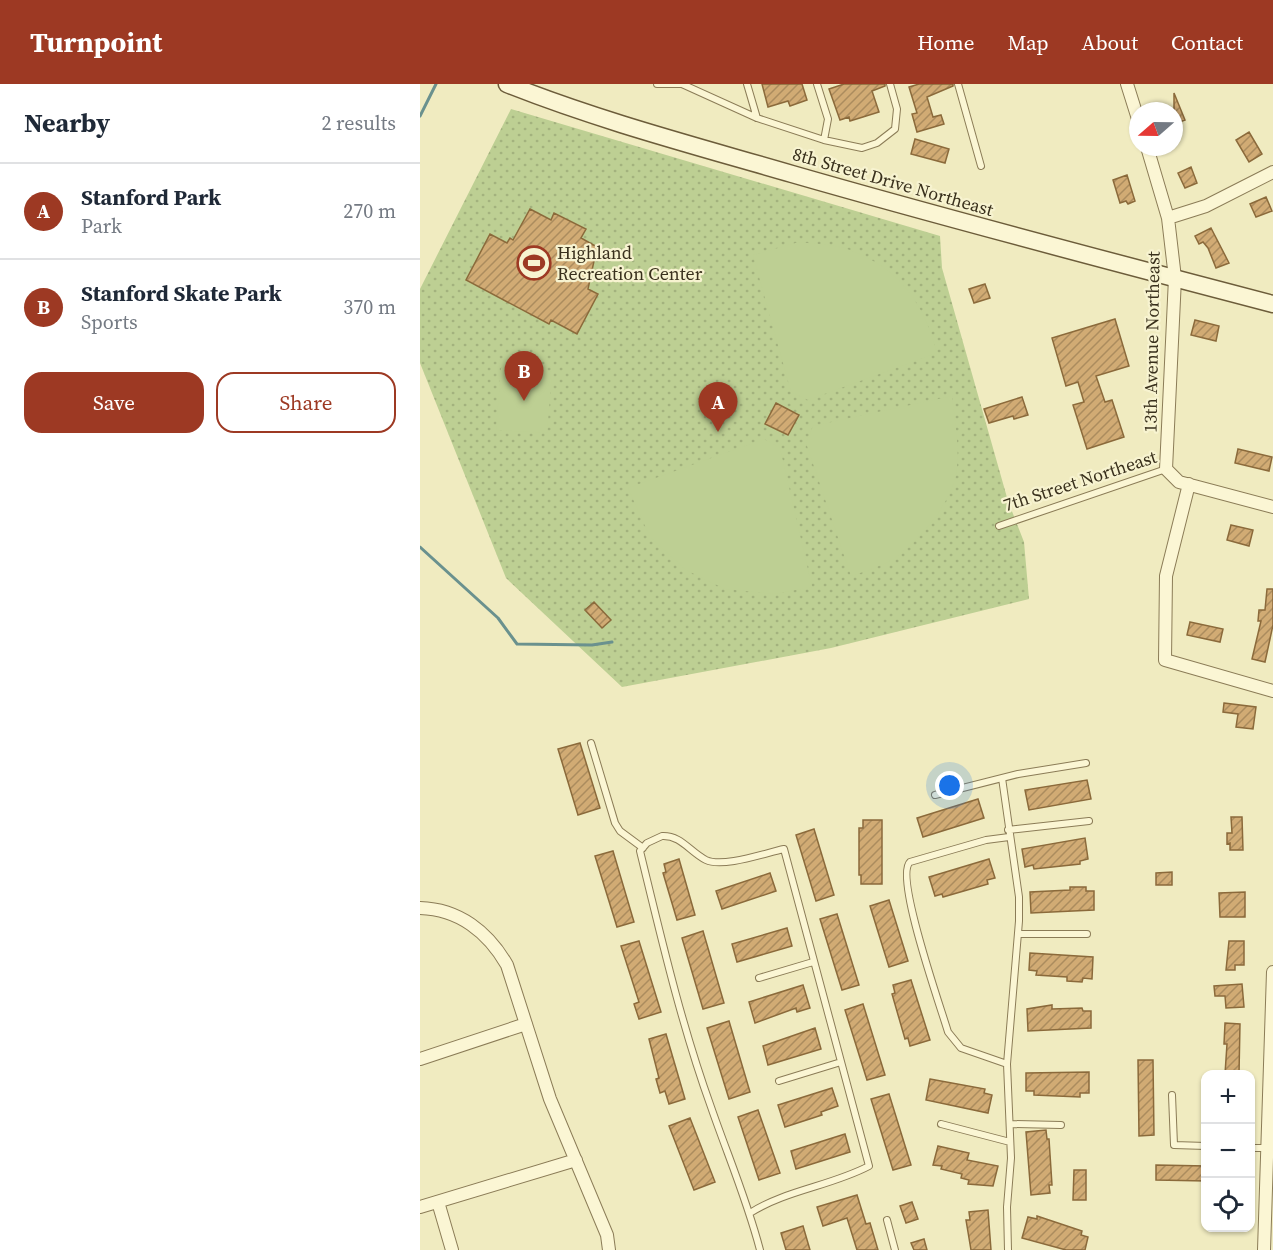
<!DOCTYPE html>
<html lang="en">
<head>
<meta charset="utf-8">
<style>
  :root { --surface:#fff; --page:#f2f2f3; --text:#1f2937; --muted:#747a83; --line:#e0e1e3; --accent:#9d3923 }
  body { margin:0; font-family:"Source Serif 4",serif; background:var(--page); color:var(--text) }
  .controls { position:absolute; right:18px; bottom:18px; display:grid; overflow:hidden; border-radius:12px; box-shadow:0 2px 4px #0004 }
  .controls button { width:54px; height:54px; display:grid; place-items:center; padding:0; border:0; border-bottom:2px solid var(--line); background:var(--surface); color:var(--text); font:30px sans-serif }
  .compass { position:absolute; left:709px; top:18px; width:54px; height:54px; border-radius:50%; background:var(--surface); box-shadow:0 2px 4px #0004; rotate:250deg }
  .you { position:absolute; left:530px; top:702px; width:21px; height:21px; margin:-15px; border:4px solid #fff; border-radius:50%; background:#1a73e8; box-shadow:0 0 0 9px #1a73e833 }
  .badge { display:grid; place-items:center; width:39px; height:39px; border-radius:50%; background:var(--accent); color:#fff; font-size:20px; font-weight:700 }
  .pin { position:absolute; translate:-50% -50px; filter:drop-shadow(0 2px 3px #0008) }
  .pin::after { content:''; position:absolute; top:32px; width:21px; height:18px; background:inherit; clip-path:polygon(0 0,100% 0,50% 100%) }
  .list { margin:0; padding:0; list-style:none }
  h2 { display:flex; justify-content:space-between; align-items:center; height:78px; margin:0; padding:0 24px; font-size:26px }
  h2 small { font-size:20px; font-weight:400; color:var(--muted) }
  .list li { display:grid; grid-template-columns:39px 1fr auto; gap:18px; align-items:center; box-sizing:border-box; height:96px; padding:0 24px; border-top:2px solid var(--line) }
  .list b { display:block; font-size:22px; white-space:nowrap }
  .list p { margin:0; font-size:20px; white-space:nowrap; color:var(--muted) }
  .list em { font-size:20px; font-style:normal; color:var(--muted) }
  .actions { display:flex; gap:12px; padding:18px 24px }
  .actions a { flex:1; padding:14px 0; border:2px solid var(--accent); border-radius:18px; text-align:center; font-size:21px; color:var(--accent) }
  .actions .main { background:var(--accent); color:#fff }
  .icon { flex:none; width:33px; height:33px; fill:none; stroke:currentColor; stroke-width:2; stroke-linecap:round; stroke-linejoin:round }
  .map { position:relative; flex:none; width:853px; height:1166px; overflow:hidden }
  header { display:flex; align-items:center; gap:36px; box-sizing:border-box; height:84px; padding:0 30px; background:var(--accent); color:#fff }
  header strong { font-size:28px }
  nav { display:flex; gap:33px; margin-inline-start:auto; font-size:21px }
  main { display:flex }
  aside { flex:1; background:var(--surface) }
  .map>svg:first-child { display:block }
</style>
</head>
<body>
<header>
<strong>Turnpoint</strong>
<nav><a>Home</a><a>Map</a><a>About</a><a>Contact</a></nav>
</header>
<main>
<aside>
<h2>Nearby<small>2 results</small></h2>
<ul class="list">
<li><span class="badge">A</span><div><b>Stanford Park</b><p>Park</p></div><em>270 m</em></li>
<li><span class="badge">B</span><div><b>Stanford Skate Park</b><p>Sports</p></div><em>370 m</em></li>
</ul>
<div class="actions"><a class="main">Save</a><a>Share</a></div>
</aside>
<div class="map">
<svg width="853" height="1166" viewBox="0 0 853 1166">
  <defs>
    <pattern id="park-dots" width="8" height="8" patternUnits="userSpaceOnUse" patternTransform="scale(1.5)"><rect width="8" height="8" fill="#bdcf93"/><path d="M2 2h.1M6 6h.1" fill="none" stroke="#a3b27e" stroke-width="1.8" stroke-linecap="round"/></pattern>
    <pattern id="building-hatch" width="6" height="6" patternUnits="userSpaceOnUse" patternTransform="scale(1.5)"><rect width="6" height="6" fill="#d1ab74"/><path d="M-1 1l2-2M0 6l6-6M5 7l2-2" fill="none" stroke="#ab8c5e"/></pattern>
  </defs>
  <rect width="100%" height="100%" fill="#f0ebc0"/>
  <path fill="url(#park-dots)" d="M91 25 520 152 522 184 588 417 604 458 609 515 411 564 202 603 86 494 0 279V205Z"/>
  <path fill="#bdcf93" d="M379 158C393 160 410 160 424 164 476 181 504 217 517 269L388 316 371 308 333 171Z
    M81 284 132 288 127 349 76 346Z
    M532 312C535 338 541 370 535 395 527 425 493 465 466 479 455 484 443 488 431 492L386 359 393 342Z
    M344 355 360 364 392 503 354 510 305 505 266 486 230 453 208 404Z"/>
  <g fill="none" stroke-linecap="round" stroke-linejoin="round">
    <path stroke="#6a918e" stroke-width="3" d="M0 32 16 0
      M0 463 78 534 97 560 172 561 192 558"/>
  </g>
  <path fill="url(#building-hatch)" stroke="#8b6a3b" stroke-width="1.5" d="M342 0H382L387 16 370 22 368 17 348 23Z
    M424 0H465V2L452 7 459 28 430 37 429 33 420 36 409 5Z
    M499 0H533V2L507 13 513 33 521 31 524 40 497 48 492 30 497 29 489 3Z
    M754 9 765 36 754 40Z
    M829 48 842 70 829 78 816 56Z
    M495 55 529 65 525 79 491 70Z
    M771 83 777 99 765 104 758 89Z
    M707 91 715 117 708 120 706 117 700 119 693 96Z
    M846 113 852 127 836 133 830 120Z
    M110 125 131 136 134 129 166 145 161 154 177 163 168 205 178 210 157 250 131 236 129 240 46 196 70 150 87 159 90 154 93 156Z
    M791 144 809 179 796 184 788 164 783 158 779 160 775 152Z
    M565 200 570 214 554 219 549 205Z
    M695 235 709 282 676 292 685 318 692 316 704 353 667 365 653 321 664 318 658 298 646 302 632 254Z
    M775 236 799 242 796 257 771 251Z
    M602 313 608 331 594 335 593 332 569 339 564 325Z
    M356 319 379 331 368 351 345 340Z
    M818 365 852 373 849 387 815 379Z
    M811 441 833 446 829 462 807 456Z
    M847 505H853V541L845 578 832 575 841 537H838L839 526H845Z
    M174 518 191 536 182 544 165 526Z
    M770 538 803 545 800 558 767 551Z
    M804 619 836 623 833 645 816 643 818 630 803 628Z
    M160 659 180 724 158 731 138 665Z
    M667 696 671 715 609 726 605 706Z
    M558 715 564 734 503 753 497 734Z
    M811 733H822L823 766H810V759L807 760V749H812Z
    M443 736H462V800H441V791H439V744H443Z
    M394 745 414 811 396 817 376 751Z
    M665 754 668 775 660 777V780L614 785 613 781 605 783 602 765Z
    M193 767 214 838 197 843 175 772Z
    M259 775 275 831 257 836 243 789 246 788 244 780Z
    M569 775 575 794 567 796 568 800 523 813 522 810 515 812 509 793Z
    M752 788V801H736V789Z
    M350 789 356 807 302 825 296 807Z
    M650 803H666V807H674V826L611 829 610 808 650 806Z
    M825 808V833H800L799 809Z
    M469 816 488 877 469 883 450 822Z
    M417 830 439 901 422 906 400 835Z
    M367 844 372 862 317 878 312 860Z
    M283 847 304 919 283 925 262 854Z
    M219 857 241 928 219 935 214 920 219 918 201 862Z
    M809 857H824V881H815V886H806Z
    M610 869 673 873 672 895 663 894 662 898 647 897V893L616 891 617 887 609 886Z
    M491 896 510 956 490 962 488 954 485 955 472 910 475 909 473 901Z
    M822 900 824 923 806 924 805 912H795L794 902Z
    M383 901 390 924 377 928 376 924 335 939 329 918Z
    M443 920 465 991 447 996 425 926Z
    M632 921V925L662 924 663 927H671V944L608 947 607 925Z
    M309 937 330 1008 309 1015 287 944Z
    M805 939 820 940 819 990H805L807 960H804Z
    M395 944 401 965 348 981 343 962Z
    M246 950 265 1015 249 1020 245 1007 240 1009 236 995 239 994 229 955Z
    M718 976H733L734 1051 719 1052Z
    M669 988V1009H660V1013L614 1011V1007H606V989Z
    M510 995 565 1005 564 1009 572 1011 568 1029 506 1016Z
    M412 1004 418 1022 401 1028 402 1031 365 1043 358 1021Z
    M469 1010 491 1081 473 1086 451 1015Z
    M338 1026 360 1089 339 1096 318 1033Z
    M270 1034 295 1098 274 1106 249 1042Z
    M626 1046 627 1055H629L632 1101H629L630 1109 611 1111 606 1048Z
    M425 1050 430 1068 376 1085 371 1067Z
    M518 1062 549 1069 547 1076 578 1082 573 1102 548 1100 549 1096 541 1094 542 1090 521 1085 522 1082 513 1081Z
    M736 1081 786 1082V1097L736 1096Z
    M654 1086H666V1116H653Z
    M437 1111 446 1140 450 1139 458 1166H437L427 1134 403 1142 397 1123Z
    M492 1118 498 1135 486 1139 480 1122Z
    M568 1126 571 1166H551L546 1136H550L549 1128Z
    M617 1132 662 1147 661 1151 668 1153 665 1166H646L602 1154 608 1133 617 1135Z
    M383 1142 390 1166H366L361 1149Z
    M504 1155 507 1166H494L491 1159Z"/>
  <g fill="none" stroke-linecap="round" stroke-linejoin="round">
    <g stroke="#8b7c57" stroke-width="8">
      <path id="service" d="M237 0H261
        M262 0 337 34 404 56 442 64 457 59 475 45 477 25 470 0
        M327 0 337 34
        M397 0 408 35 404 56
        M538 0 561 82
        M579 442 746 385
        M171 659 195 739 200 747 223 764
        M582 694 599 813V837L587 980
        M515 711 598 690 666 679
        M588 746 669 737
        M598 850H667
        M339 894 393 878
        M359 997 421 978
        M752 1011 754 1061 786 1062
        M521 1040 590 1058
        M590 1040 641 1041
        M830 1064H847
        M330 1129C366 1106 411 1102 449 1082L364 765C345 769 303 784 286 776 270 768 261 751 242 752L227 759 220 767C241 853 261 940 291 1023 308 1072 327 1116 340 1166
        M467 1136 475 1166
        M588 1166 587 1123 591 1074 587 980 541 964 528 948C521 924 474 792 490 778L566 756 589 753"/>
    </g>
    <g stroke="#8b7c57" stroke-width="14">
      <path id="minor" d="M707 0 718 35
        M727 63 748 134 755 194 746 385 759 398 853 423
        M748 134 786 122 853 88
        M769 400 746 492 745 576 853 607
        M0 824C39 825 68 848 87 881L130 1015 187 1151 189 1166
        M0 975 106 940
        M18 1118 32 1166
        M0 1123 156 1076
        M844 1166 853 888"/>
    </g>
    <g stroke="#6c5c3a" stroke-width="19">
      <path id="secondary" d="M87 0C180 37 276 62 372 90 532 136 692 178 853 220"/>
    </g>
    <use href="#service" stroke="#fbf6d4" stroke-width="6"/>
    <use href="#minor" stroke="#fbf6d4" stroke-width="12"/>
    <use href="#secondary" stroke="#fbf6d4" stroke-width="16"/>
  </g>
  <defs>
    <g id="stadium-ring" transform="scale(1.725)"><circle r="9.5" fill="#f7f3d0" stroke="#9d3923" stroke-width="1.5"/><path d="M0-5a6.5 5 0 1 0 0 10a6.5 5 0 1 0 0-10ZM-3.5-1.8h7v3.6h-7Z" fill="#9d3923"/></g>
  </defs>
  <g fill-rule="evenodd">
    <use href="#stadium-ring" x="114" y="179"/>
  </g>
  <g text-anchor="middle" stroke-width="4.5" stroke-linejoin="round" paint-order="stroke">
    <g font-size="18" fill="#39301c" stroke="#f7f3d0">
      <text transform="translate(473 98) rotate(16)" y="6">8th Street Drive Northeast</text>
      <text transform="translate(732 258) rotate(-89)" y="6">13th Avenue Northeast</text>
      <text transform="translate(660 397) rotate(-18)" y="6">7th Street Northeast</text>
    </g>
    <g font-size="18" fill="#39301c" stroke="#f7f3d0" text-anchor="start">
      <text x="137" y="175">Highland<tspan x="137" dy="21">Recreation Center</tspan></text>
    </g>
  </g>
</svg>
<div class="controls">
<button>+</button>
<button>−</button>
<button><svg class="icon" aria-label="locate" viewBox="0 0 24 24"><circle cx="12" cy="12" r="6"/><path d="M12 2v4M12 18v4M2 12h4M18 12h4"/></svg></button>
</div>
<svg class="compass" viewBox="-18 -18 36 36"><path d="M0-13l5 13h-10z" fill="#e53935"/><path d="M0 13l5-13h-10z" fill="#747a83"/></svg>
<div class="you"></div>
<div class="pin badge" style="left:298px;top:348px">A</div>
<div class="pin badge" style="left:104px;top:317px">B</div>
</div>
</main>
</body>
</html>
